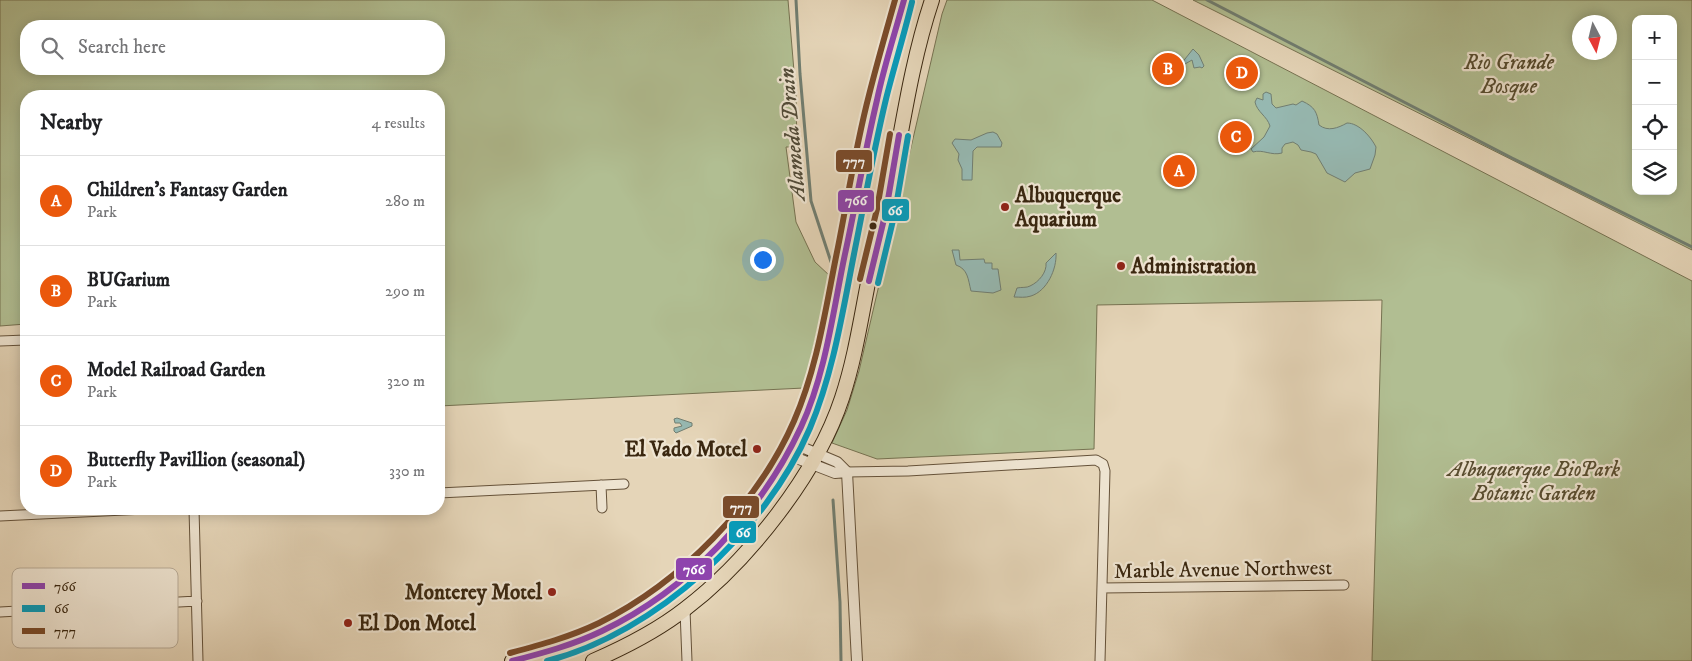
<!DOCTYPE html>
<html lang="en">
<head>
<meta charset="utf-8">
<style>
  :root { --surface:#fff; --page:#f6f6f6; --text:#202124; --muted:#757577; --line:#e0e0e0; --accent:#ea580c }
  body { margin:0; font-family:"IM FELL DW Pica",serif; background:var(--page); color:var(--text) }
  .controls { position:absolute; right:15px; top:15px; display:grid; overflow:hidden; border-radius:10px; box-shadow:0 2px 12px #0003 }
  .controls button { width:45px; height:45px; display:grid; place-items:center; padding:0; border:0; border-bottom:1px solid var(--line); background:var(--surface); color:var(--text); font:25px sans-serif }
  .compass { position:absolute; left:1572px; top:15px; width:45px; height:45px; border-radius:50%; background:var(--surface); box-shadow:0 2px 12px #0003; rotate:173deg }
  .you { position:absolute; left:762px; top:259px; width:18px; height:18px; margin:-12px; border:4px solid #fff; border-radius:50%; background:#1a73e8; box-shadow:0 0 0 8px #1a73e833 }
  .badge { display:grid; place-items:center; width:32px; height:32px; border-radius:50%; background:var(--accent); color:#fff; font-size:16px; font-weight:700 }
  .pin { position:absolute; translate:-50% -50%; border:2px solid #fff; box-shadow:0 1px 5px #0006 }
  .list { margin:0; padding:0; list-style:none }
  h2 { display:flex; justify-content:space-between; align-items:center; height:65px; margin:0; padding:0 20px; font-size:21px }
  h2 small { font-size:16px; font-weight:400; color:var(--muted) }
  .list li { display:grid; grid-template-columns:32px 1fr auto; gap:15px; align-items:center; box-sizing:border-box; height:90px; padding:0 20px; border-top:1px solid var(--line) }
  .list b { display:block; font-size:19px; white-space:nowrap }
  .list p { margin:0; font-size:16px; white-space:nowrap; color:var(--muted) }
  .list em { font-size:16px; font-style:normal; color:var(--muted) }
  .icon { flex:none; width:28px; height:28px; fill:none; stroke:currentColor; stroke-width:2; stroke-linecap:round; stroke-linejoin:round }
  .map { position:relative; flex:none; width:1692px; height:661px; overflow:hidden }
  .search { position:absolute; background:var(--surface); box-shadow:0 2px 12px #0003; left:20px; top:20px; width:425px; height:55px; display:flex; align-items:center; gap:12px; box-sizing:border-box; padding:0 18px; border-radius:20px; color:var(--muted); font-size:19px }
  .panel { position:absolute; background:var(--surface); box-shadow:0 2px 12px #0003; left:20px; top:90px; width:425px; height:425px; border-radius:20px }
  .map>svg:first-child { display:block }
</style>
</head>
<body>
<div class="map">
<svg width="1692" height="661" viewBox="0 0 1692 661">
  <rect width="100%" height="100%" fill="#e5d5b8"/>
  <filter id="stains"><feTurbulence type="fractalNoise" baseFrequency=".004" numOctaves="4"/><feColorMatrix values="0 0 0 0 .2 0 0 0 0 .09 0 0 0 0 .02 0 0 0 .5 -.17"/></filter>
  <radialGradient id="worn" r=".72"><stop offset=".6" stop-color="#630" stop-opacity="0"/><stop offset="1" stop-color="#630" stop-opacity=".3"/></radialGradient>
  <path fill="#b1be92" stroke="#767251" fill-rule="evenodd" d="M0 0H788L796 95 797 147H786L796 222 815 262 830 276 804 388 439 406V96H26V324L0 326ZM26 26H439V69H26Z
    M947 0H1152L1692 281V661H1372L1382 300 1097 305 1094 449 877 459 832 443 847 410 859 371 942 14Z
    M1193 0H1692V250ZM1636 19H1673V191H1636ZM1610 22V52H1580V22Z"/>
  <path fill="#96b8b1" stroke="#717e71" d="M1193 49 1199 55 1204 66 1202 68 1200 67 1194 68 1192 60 1185 64H1181Z
    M1266 92 1271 94 1272 104 1276 108 1293 104 1296 105 1302 101C1315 107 1317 112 1319 125 1328 132 1338 128 1347 123 1359 123 1371 137 1376 147L1375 155 1370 169 1355 173 1345 182 1327 173 1316 154 1311 152 1301 150 1298 145 1293 142 1285 144 1282 148V153C1271 156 1263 149 1253 152L1251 149 1264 137 1270 126C1267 116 1257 112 1255 102L1257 98 1263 100V94Z
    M993 132 997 134 1002 143 1001 147H977L973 151 972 180H962V169L958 160 959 154 952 143 955 139 971 140 987 133Z
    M952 250H959L960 260 984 259 985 263H992V269H998L1001 290 993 293 971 291C968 279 968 269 956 265Z
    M1056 253C1057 269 1047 291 1031 296 1025 298 1020 297 1014 297L1017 288C1021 287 1027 288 1030 286 1039 282 1047 272 1046 263Z
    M677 418 692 423V426L676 433 674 431V428L682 426 680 423H675L674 419Z"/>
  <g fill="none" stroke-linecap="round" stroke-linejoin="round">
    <path stroke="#717e71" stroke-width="3" d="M796 0 800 74 811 201 831 262
      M1207 0 1512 158 1692 247
      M833 500 840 602 841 661"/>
    <g stroke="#65523a" stroke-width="11">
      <path id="minor" d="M0 341 26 340
        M847 472 908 471 1096 460 1103 464 1105 471 1100 661
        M601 485 602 508
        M439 493 624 484
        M194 509 198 661
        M0 516 145 509
        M1102 588 1344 585
        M685 610 687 661
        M0 612 197 601"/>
    </g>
    <g stroke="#65523a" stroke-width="12">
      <path id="tertiary" d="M792 443 837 462 847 472
        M786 454 835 473 847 472
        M847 472 857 661"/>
    </g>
    <g stroke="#3a2710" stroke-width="16">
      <path id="primary" d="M512 661C638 638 747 541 801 427 810 406 816 384 823 362L877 98 904 0
        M593 661C625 647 657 631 685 609 748 561 817 474 842 398 856 356 862 311 871 268 875 249 882 230 886 211 901 140 909 69 932 0"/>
    </g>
    <use href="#minor" stroke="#eee4d1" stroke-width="9"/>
    <use href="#tertiary" stroke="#eee4d1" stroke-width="10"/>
    <use href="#primary" stroke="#e5d5b8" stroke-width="14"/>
    <g stroke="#eee4d1" stroke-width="10">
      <path id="bus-1" d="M869 281 886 211 899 135
        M512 661C543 653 573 645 602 631 688 590 761 513 801 427 826 373 833 311 845 254 856 203 865 151 877 100 884 66 895 33 904 0"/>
    </g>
    <g stroke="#eee4d1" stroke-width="10">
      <path id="bus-2" d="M878 283 895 212 908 136
        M547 661C656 633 766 531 810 428 834 371 843 309 855 249 865 199 874 149 886 99 894 67 904 35 912 2"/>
    </g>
    <g stroke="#eee4d1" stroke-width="10">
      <path id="bus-3" d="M860 279 877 209 890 134
        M510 653C540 645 570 637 599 623 680 583 758 504 794 421 818 366 826 305 838 247 848 196 856 145 869 95 877 63 886 32 895 0"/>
    </g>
    <use href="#bus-1" stroke="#8e44ad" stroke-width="6"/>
    <use href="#bus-2" stroke="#069cbb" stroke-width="6"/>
    <use href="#bus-3" stroke="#7a4b2a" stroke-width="6"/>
  </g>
  <g fill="#8f2418" stroke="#eee4d1" stroke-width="2">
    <circle cx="1005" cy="207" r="5"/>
    <circle cx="1121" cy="266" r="5"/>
    <circle cx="757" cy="449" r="5"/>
    <circle cx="552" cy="592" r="5"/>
    <circle cx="348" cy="623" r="5"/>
  </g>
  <circle fill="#3a2710" stroke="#eee4d1" stroke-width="2" cx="873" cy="226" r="4.5"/>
  <g text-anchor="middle" stroke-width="4.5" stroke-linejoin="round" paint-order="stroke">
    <g font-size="21" font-style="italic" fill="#584d30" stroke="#eee4d1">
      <text x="1509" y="69">Rio Grande<tspan x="1509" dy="24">Bosque</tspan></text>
      <text x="1534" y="476">Albuquerque BioPark<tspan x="1534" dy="24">Botanic Garden</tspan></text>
    </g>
    <g font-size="21" font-weight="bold" fill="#3a2710" stroke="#eee4d1" text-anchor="start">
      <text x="1015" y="202">Albuquerque<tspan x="1015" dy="24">Aquarium</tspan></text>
      <text x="1131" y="273">Administration</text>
      <text x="747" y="456" text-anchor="end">El Vado Motel</text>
      <text x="542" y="599" text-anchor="end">Monterey Motel</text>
      <text x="358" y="630">El Don Motel</text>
    </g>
    <g font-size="21" fill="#3a2710" stroke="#eee4d1">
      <text transform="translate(1223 569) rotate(-1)" y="7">Marble Avenue Northwest</text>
    </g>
    <g font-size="22" font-style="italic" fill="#514b38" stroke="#eee4d1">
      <text transform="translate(791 134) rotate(-95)" y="8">Alameda Drain</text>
    </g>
  </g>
  <rect x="12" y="568" width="166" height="80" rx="8" fill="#eee4d1" stroke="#b8ab97" stroke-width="1"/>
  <rect x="22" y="583" width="23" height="6" fill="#8e44ad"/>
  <rect x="22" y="605" width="23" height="7" fill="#069cbb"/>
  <rect x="22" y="628" width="23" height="6" fill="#7a4b2a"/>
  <g font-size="14" fill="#3a2710">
    <text x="54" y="591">766</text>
    <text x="54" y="613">66</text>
    <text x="54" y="636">777</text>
  </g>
  <g stroke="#eee4d1" stroke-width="2">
    <rect x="835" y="149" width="38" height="24" rx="5" fill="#7a4b2a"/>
    <rect x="837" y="189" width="38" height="24" rx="5" fill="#8e44ad"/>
    <rect x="881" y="198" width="29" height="24" rx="5" fill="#069cbb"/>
    <rect x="722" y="495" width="38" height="24" rx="5" fill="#7a4b2a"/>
    <rect x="728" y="520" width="29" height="24" rx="5" fill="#069cbb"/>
    <rect x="675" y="557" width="38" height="24" rx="5" fill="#8e44ad"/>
  </g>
  <g font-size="14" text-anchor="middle" font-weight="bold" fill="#fff">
    <text x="854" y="166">777</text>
    <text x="856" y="205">766</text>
    <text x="895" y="215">66</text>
    <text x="741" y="512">777</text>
    <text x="743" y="537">66</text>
    <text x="694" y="574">766</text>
  </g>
  <rect width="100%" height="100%" filter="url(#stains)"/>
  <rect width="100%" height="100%" fill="url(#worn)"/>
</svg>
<div class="controls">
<button>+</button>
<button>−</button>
<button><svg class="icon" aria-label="locate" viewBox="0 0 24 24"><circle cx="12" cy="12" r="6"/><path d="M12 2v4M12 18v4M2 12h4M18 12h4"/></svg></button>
<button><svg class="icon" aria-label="layers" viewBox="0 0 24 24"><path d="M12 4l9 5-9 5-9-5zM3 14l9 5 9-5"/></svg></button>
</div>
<svg class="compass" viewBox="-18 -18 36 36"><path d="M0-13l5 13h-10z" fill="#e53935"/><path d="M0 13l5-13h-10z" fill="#757577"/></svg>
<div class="you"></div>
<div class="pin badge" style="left:1179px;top:171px">A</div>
<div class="pin badge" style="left:1168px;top:69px">B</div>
<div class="pin badge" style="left:1236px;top:137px">C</div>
<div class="pin badge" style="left:1242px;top:73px">D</div>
<div class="search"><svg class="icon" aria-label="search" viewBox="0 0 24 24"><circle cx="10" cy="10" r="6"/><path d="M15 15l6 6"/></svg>Search here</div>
<section class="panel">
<h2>Nearby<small>4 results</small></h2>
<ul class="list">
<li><span class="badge">A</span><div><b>Children's Fantasy Garden</b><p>Park</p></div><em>280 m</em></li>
<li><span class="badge">B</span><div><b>BUGarium</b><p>Park</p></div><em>290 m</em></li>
<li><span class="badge">C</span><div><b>Model Railroad Garden</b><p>Park</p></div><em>320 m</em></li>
<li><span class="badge">D</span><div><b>Butterfly Pavillion (seasonal)</b><p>Park</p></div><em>330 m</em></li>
</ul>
</section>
</div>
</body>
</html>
